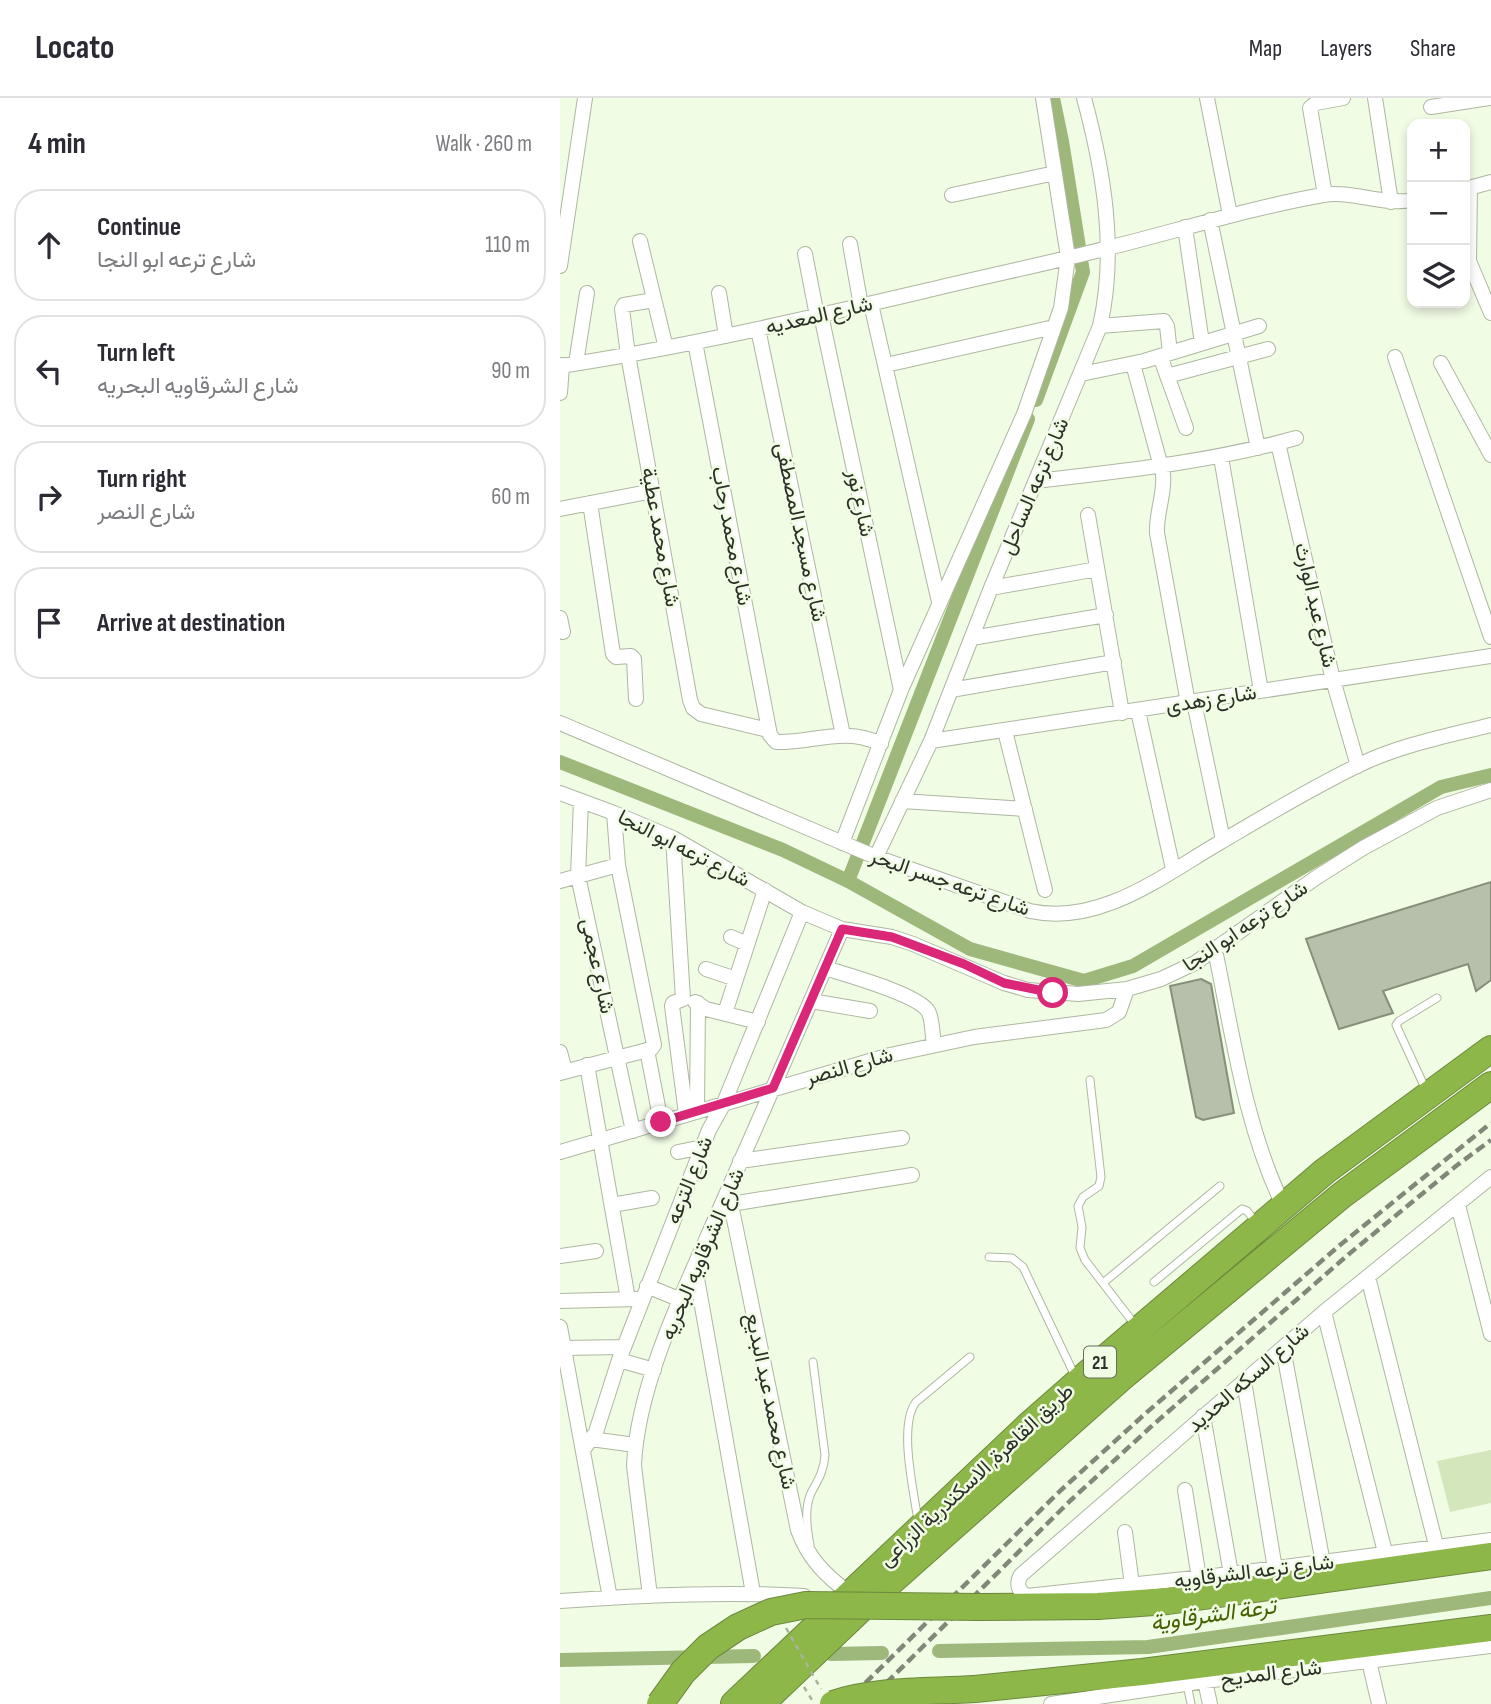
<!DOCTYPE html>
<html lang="en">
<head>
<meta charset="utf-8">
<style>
  :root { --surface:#fff; --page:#f7f7f7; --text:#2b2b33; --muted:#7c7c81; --line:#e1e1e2 }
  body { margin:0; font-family:"Sofia Sans Condensed",Vazirmatn,sans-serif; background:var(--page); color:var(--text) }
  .controls { position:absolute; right:21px; top:21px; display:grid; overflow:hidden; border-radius:14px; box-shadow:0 4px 10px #0003 }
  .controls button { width:63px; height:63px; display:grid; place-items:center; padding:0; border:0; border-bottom:2px solid var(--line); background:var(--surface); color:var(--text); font:35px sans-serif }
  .stop { position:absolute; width:21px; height:21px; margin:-16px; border:5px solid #db2777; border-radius:50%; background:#fff }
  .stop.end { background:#db2777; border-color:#fff; box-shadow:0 2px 7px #0008 }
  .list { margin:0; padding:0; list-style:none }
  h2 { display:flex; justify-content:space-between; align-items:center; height:91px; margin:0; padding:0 28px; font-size:30px }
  h2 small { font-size:23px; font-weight:400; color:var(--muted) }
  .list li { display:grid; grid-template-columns:46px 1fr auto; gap:21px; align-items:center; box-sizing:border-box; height:112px; margin:0 14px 14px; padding:0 14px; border:2px solid var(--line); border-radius:28px }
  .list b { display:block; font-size:26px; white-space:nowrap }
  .list p { margin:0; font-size:23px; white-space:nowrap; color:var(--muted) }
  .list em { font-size:23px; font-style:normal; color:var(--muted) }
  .icon { flex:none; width:38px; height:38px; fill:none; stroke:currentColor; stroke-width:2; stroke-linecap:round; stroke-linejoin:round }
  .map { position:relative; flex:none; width:931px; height:1606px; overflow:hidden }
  header { display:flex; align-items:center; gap:42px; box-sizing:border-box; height:98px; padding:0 35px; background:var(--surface); border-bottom:2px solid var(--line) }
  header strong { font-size:33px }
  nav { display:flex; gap:38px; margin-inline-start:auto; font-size:24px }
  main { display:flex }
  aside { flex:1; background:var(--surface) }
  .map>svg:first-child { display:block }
</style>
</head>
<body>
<header>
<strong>Locato</strong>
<nav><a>Map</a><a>Layers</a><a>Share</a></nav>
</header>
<main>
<aside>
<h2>4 min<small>Walk · 260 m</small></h2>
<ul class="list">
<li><svg class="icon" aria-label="ahead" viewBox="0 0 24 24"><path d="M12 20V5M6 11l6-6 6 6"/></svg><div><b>Continue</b><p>شارع ترعه ابو النجا</p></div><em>110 m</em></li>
<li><svg class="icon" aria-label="left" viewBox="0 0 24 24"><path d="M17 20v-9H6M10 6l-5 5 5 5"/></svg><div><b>Turn left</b><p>شارع الشرقاويه البحريه</p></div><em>90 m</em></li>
<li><svg class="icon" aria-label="right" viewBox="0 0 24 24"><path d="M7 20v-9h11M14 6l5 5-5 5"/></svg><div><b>Turn right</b><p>شارع النصر</p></div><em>60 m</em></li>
<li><svg class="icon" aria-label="arrive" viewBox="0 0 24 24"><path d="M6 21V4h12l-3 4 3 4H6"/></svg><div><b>Arrive at destination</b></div></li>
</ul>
</aside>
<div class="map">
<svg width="931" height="1606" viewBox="0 0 931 1606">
  <rect width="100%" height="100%" fill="#f1fce5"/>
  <path fill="#d3e6bc" d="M931 1352V1405L890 1414 877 1363Z"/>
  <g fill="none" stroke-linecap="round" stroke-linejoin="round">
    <path stroke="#9eb77b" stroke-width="14" d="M476 302 523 174 502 43 493 0
      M0 664 223 752 288 783 410 851 524 883 573 868 881 689 931 677
      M288 783 468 321
      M379 1553 588 1549 931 1500
      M271 1556 322 1555
      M0 1562 194 1558"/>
  </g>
  <path fill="#b6c0aa" stroke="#868f7a" stroke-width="2" d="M931 784V882L916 893 908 866 823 893 833 915 779 931 746 841Z
    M641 881 651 886 674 1015 643 1022 636 1019 610 888Z"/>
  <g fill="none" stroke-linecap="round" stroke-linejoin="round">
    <g stroke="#adb7a1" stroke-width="9">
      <path id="lane" d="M530 982 541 1079 539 1088 523 1099 518 1108 522 1129 520 1150 525 1162 576 1228
        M866 992 836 927 839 923 877 900
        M429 1159 452 1160 463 1169 516 1280
        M594 1184 682 1111 687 1113 696 1124
        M543 1185 660 1088
        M358 1423C354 1394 338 1327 356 1304L410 1259
        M250 1447C247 1431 244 1411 251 1395 258 1382 264 1373 265 1357L253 1264
        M627 1586 631 1606"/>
    </g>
    <g stroke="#adb7a1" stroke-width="16">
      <path id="street" d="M647 0 670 117
        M815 0 831 104
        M871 9 929 0
        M910 90 909 163 931 215
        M905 91 931 84
        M392 97 495 75
        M765 97 750 10 756 5 783 0
        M650 122 698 350
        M625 129 642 245
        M80 143 106 250
        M290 146 301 208
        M245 156 257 218
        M0 168 25 0
        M159 195 166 238
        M94 202 64 207 62 211 68 257 130 602 133 610 141 616 208 632
        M311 206 379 504
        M261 217 341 592
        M540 228 604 223 607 228 610 255
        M198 231 283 637
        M135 244 210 637 216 644C254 645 284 628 321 646
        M600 258 626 330
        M835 259 931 539
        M16 265 27 195
        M881 265 931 357
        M573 266 603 376C605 396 596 415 597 435L628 605
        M326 267 494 229
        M0 268C126 249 249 220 373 191 431 177 490 165 548 150 620 132 690 110 763 97 793 92 822 108 852 102
        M521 276 584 263 699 228
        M607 278 708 251
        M0 295 2 267
        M718 345 773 582 798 668
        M661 359 701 593
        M476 383C564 373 651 364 736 340
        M30 405 53 556 56 559 71 558 74 561 76 601
        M0 411 93 393
        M528 417 562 615
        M431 490 537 471
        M0 520 3 534
        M412 540 546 517
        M391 592 554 564
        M634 604 663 742
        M578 613 613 771
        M0 625 316 759 470 813C540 828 602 778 659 745 705 718 751 690 799 667 840 647 887 638 931 627
        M445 633 485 792
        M371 643 931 558
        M0 695 54 715 113 740 242 814 282 831 332 839 353 846 444 885 468 892 518 896 567 891 601 881 635 865 757 779 803 750 877 710 931 692
        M21 703 18 778 73 1033
        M342 703 465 711
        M113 740 123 901
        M282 745 341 592 464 316 501 210 508 159 483 0
        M316 759 371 643 431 490 540 228C557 153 544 74 524 0
        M0 783 58 767
        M171 839 187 846
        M655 852C673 938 685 1028 723 1107
        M265 870C287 877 357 896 368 913 373 921 372 937 374 946
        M146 871 176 881
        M123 901 113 905 112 908 126 1016
        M251 903 310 913
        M135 904 146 911 198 924
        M165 915 205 792
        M87 952 101 1024
        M0 954 5 973
        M27 967 68 1201
        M0 975 91 951 94 947 58 767 54 715
        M137 1013 138 905
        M0 1054 330 957 414 939 546 922 559 914 567 891
        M118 1054 143 1049
        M180 1063 342 1040
        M931 1079 764 1214 461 1477C456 1485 458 1494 467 1498L671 1476 931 1442
        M168 1092 238 1432C248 1460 265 1477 289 1495
        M171 1106 352 1077
        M52 1107 92 1100
        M898 1107 931 1236
        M0 1158 36 1153
        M135 1169 193 1495
        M808 1179 877 1451
        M87 1188 121 1202
        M0 1203 77 1201
        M764 1214 826 1458
        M0 1229 50 1500
        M4 1250 64 1249
        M723 1250 763 1465
        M59 1262 94 1272
        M684 1283 715 1471
        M643 1318 671 1476
        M31 1341 75 1347
        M23 1352 36 1334 59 1262 149 1032 164 1005 242 814
        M625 1392 639 1480
        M565 1434 572 1487
        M90 1498 74 1368C77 1285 128 1184 161 1108 202 1016 242 923 282 831
        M0 1503C81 1497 163 1493 244 1498
        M809 1563 819 1606
        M645 1583 650 1606
        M491 1606 645 1583 931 1548"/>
    </g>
    <g stroke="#6c883d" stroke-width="28">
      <path id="highway" d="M419 1509 538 1508 608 1503 931 1458
        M415 1591 582 1574 931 1530
        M174 1606 469 1327 543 1262 765 1073 931 951
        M201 1606 307 1505 561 1280 782 1097 931 987"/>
    </g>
    <path stroke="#aab2a1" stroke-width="2.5" stroke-dasharray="5 5" stroke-linecap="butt" d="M244 1589 252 1602 254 1601"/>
    <use href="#lane" stroke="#fff" stroke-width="7"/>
    <use href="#street" stroke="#fff" stroke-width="14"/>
    <use href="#highway" stroke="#8eb749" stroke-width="26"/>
    <path stroke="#81887a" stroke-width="4.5" stroke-dasharray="10 5" stroke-linecap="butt" d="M284 1606 500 1393 586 1315 780 1147 931 1025
      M305 1606 511 1402 594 1326 789 1156 896 1068 931 1042"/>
    <g stroke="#6c883d" stroke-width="28" stroke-linecap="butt">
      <path id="highway-bridge" d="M100 1606 123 1574 148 1549 178 1529 211 1514 246 1507 419 1509
        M273 1606C318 1591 368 1594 415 1591"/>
    </g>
    <path stroke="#aab2a1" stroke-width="2.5" stroke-dasharray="5 5" stroke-linecap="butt" d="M226 1530 261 1591"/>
    <use href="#highway-bridge" stroke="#8eb749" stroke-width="26"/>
  </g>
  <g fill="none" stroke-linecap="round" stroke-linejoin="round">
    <path stroke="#db2777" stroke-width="9" d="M101 1024 213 990 282 831 332 839 404 866 444 885 493 895"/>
  </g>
  <g text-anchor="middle" stroke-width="5" stroke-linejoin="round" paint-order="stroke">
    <rect fill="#f1fce5" stroke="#676d61" stroke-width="2" x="524" y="1248.5" width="32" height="31" rx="5"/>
    <g font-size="19" font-weight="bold" fill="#2c3028">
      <text x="540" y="1271">21</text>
    </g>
    <g font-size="21" fill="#2c3028" stroke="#f1fce5">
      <text transform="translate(259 217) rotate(-13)" y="7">شارع المعديه</text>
      <text transform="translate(474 388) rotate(-67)" y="7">شارع ترعه الساحل</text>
      <text transform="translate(301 405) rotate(78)" y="7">شارع نور</text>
      <text transform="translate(241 434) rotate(78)" y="7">شارع مسجد المصطفى</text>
      <text transform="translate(172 438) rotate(79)" y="7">شارع محمد رحاب</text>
      <text transform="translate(101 439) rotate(80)" y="7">شارع محمد عطية</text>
      <text transform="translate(756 507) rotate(77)" y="7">شارع عبد الوارث</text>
      <text transform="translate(651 601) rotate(-9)" y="7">شارع زهدى</text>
      <text transform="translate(124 750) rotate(27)" y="7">شارع ترعه ابو النجا</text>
      <text transform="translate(390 784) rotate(19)" y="7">شارع ترعه جسر البحر</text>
      <text transform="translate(685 828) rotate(-34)" y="7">شارع ترعه ابو النجا</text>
      <text transform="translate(38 868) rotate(78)" y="7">شارع عجمى</text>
      <text transform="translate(289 968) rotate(-16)" y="7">شارع النصر</text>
      <text transform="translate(129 1082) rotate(-68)" y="7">شارع الترعه</text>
      <text transform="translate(142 1156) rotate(-67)" y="7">شارع الشرقاويه البحريه</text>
      <text transform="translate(688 1280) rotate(-41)" y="7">شارع السكه الحديد</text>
      <text transform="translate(211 1303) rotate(78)" y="7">شارع محمد عبد البديع</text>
      <text transform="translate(416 1377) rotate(-43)" y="7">طريق القاهرة, الاسكندرية الزراعى</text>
      <text transform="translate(694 1473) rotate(-7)" y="7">شارع ترعه الشرقاويه</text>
      <text transform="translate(711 1575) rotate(-7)" y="7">شارع المديح</text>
    </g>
    <g font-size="23" font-style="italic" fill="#456202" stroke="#f1fce5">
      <text transform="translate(653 1516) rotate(-8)" y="8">ترعة الشرقاوية</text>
    </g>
  </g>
</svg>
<div class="controls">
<button>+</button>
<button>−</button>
<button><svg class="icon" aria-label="layers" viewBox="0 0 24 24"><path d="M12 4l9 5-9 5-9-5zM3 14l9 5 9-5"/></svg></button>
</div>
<div class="stop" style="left:493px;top:895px"></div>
<div class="stop end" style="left:101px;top:1024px"></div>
</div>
</main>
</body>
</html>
